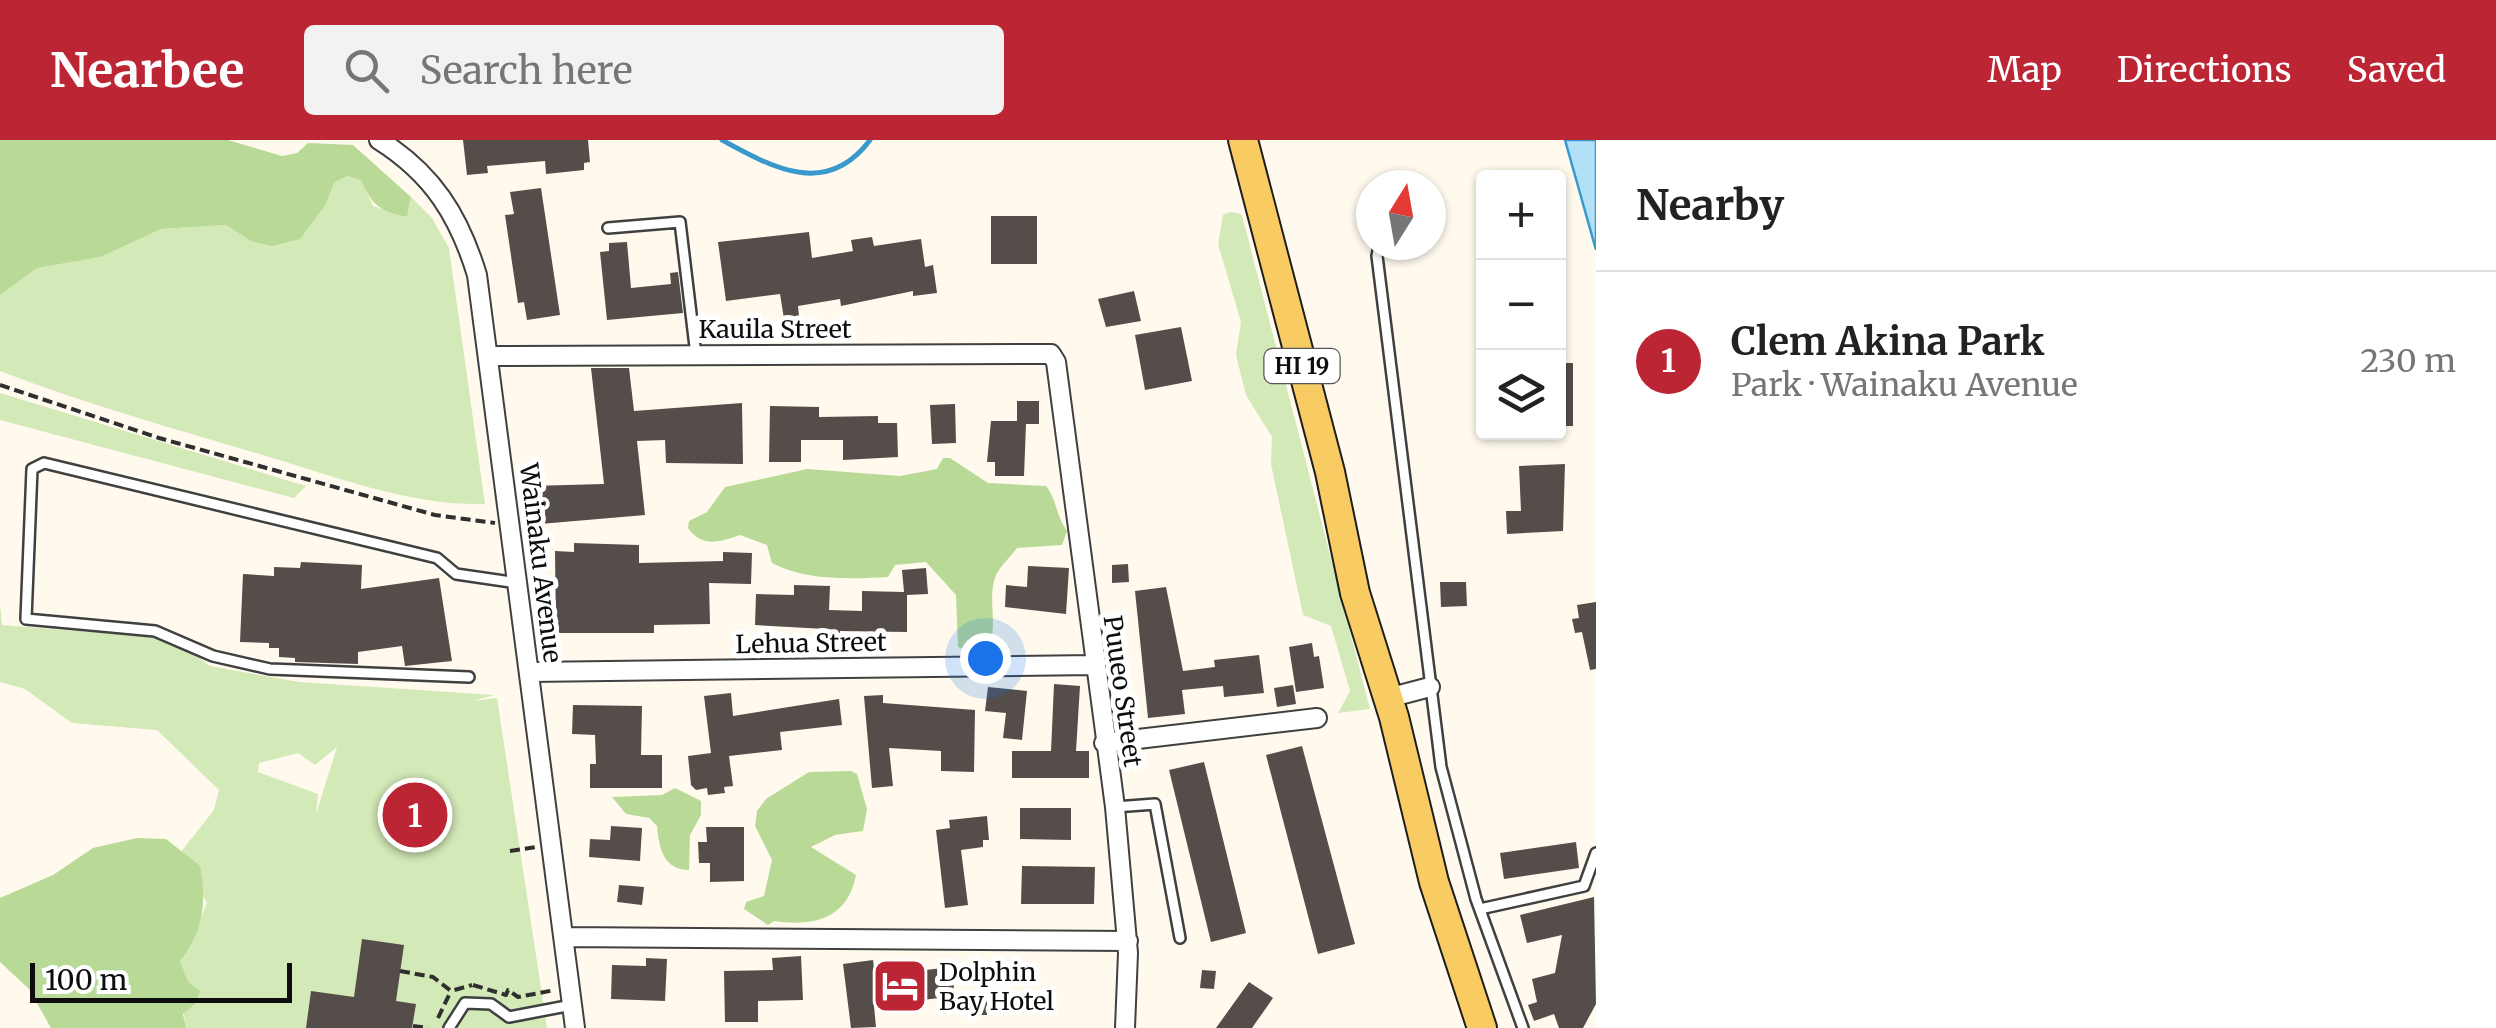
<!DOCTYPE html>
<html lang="en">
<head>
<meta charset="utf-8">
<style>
  :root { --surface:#fff; --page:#f2f2f2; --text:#222; --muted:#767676; --line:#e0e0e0; --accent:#bc2534 }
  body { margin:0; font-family:Merriweather,serif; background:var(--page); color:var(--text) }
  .controls { position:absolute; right:30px; top:30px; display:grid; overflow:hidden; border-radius:10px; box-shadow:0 2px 8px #0004 }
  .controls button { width:90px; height:90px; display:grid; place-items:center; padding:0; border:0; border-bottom:2px solid var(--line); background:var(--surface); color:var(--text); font:50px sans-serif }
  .compass { position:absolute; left:1356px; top:30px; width:90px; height:90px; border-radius:50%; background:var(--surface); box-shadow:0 2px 8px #0004; rotate:11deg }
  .scale { position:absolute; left:30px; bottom:25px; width:262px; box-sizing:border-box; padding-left:10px; border:5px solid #0d0d0d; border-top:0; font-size:28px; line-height:35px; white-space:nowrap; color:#0d0d0d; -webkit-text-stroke:8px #fff; paint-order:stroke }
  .you { position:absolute; left:985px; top:518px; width:35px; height:35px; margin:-25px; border:8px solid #fff; border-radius:50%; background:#1a73e8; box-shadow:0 0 0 15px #1a73e833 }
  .badge { display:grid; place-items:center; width:65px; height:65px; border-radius:50%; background:var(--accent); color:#fff; font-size:32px; font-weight:700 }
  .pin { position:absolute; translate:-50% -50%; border:5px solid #fff; box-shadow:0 2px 10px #0006 }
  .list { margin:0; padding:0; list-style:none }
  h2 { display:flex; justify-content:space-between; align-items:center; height:130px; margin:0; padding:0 40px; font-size:42px }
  h2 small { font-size:32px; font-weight:400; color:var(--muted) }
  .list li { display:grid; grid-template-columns:65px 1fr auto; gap:30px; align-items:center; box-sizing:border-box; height:180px; padding:0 40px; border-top:2px solid var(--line) }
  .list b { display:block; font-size:38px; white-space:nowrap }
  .list p { margin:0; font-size:32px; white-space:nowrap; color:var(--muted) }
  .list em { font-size:32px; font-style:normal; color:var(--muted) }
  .icon { flex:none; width:55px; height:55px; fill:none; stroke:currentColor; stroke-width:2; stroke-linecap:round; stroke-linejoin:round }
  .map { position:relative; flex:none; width:1596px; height:888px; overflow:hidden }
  header { display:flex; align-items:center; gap:60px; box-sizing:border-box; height:140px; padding:0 50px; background:var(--accent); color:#fff }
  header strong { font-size:48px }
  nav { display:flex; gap:55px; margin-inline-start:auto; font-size:35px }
  .search { width:700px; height:90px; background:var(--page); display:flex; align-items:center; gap:25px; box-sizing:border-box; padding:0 35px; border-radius:10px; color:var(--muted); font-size:38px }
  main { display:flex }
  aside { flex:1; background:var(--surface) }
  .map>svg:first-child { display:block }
</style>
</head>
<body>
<header>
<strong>Nearbee</strong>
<div class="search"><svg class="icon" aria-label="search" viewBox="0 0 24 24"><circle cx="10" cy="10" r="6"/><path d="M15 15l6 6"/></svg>Search here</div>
<nav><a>Map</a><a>Directions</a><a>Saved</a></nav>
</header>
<main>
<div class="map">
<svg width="1596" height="888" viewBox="0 0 1596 888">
  <rect width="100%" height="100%" fill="#fffaed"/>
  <path fill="#d3e9b7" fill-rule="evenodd" d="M347 36 361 39 373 66 407 77 411 57 432 78 449 108 485 364C411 366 340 338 269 317 179 290 88 265 0 231V155L37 128 101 117 161 89 226 85 251 101 326 64 334 43Z
    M1230 72 1241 74 1245 87 1370 569 1338 573 1350 551 1331 486 1303 475 1271 324 1272 297 1246 255 1236 215 1241 182 1218 104 1223 75Z
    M0 253 306 346 294 358 0 280Z
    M0 464 2 485 165 498 181 504 210 526 299 542 494 555 473 561 497 558 547 888H186C180 864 189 846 180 822 198 798 196 788 207 763L180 713 214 670 219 650 157 590 72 583 25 549 0 542ZM337 607 316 674 318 654 258 632 259 623 298 613 315 625Z"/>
  <path fill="#b8da96" d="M0 0H228L282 16 297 13 308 3 353 5 411 57 407 77C379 71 372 65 361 40L347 36 334 43 326 64 300 99 272 106 251 101 226 85 161 89 101 117 37 128 0 155Z
    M943 318H950L988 343 1046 346C1057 360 1056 376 1067 391L1062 405 1017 408C1011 416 1000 427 996 435 986 459 1000 487 987 509L972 512 958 507 956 455 926 422 895 425 888 437C850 439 806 441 772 423L767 405 740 395C721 402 702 408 688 388L689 381 707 372 725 347 807 329 900 336 937 329Z
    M851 631 857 634 867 669 863 691 835 695 811 707 856 735C848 778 815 787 774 781L768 785 744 769 746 762 764 756 772 720 755 686 757 671 766 659 809 632Z
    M675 648 701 661V675L690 695 689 730C663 730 659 707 657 686L649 678 626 674 612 657 662 655Z
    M137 698 166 699 200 726C207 764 203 791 180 822L188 842 200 851 195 864 183 874 186 888H51L29 849 0 822V758L53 735 93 708Z"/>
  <path fill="#b2e0f6" stroke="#3999cd" stroke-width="2.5" d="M1565 0H1596V110Z"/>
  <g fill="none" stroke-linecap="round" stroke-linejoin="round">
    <path stroke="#3999cd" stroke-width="5" d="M722 0C773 28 827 58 870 0"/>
  </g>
  <path fill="#554d49" d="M463 0H588L590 22 584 23V30L546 34 545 21 487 26 488 33 467 35Z
    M541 48 560 175 527 180 524 162 518 163 505 75 514 74 510 52Z
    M991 76H1037V124H991Z
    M809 92 812 118 853 111 851 100 872 97 874 106 921 99 925 127 933 125 937 153 913 156V151L841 166 840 159 798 166 799 176 784 179 780 154 726 161 718 102Z
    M627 102 631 148 671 144 670 133 678 132 683 173 607 180 600 112 609 111V103Z
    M1134 151 1141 181 1106 187 1098 159Z
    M1181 187 1192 241 1145 250 1135 195Z
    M1558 223H1573V286H1558Z
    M591 228H629L634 271 742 263 743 324 666 323 665 300 637 301 645 375 540 384 530 346 604 344Z
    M1017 261H1039V284H1026L1024 336H995V322H987L991 281H1017Z
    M955 264 956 303 932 304 930 265Z
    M770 266 819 267V277L878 276V283H897L898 317 843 320V300H801V322H769Z
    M1565 324 1563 391 1507 394 1506 371H1521L1519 326Z
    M574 403 639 405V423L723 421V412L752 413 751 444 709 443 710 484 654 485V493H556L555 411 574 412Z
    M301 422 362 425 361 449 439 438 452 521 405 526 402 506 358 512V524L295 522V518L279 517V508H269V503L240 502 243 434 274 436V427L300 428Z
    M1128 424 1129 442 1112 443V425Z
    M1028 426 1069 428 1066 474 1005 467 1006 445 1027 447Z
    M926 428 928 454 907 455V492L840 491 841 510 825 511V489L755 485 756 454 794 455V445L830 446 829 470 862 471V451L904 452 902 430Z
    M1440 442H1466L1467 466 1441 467Z
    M1166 447 1183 531 1215 527 1214 520 1259 515 1264 553 1224 557 1223 546 1182 550 1185 574 1148 578 1135 451Z
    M1596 462V529L1590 530 1582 492 1575 493 1572 479 1579 478 1577 465Z
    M1312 503 1314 517 1319 516 1324 548 1296 552 1289 507Z
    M1054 544 1080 546 1076 611H1089V638H1012V611H1051Z
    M1293 545 1296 564 1277 567 1274 548Z
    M988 547 1027 551 1022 600 1003 598 1006 573 985 571Z
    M731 553 733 576 839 559 842 585 780 592 782 610 729 616 733 646 724 647 725 653 708 655 707 648 696 650 691 645 688 616 711 613 704 556Z
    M883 555V563L975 570 974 632 941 631V611L889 608 893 646 872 648 864 556Z
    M573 565 642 566 641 615H662V648H590V624H596L595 595 572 594Z
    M1302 606 1355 804 1318 814 1266 615Z
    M1204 622 1246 793 1211 802 1169 630Z
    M1020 668H1071V700L1020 699Z
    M987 676 989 700H983V707L961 710 968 765 945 768 936 690 950 688 949 680Z
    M611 686 642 688 640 721 589 717 590 699 610 700Z
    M706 687H744V741L710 742V723H699L698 702H707Z
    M1576 702 1579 728 1504 739 1500 713Z
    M1022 726 1095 727 1094 764H1021Z
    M619 745 644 747 642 765 617 762Z
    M1594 757 1596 864 1583 888H1559L1554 874 1534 881 1528 865 1537 862 1532 839 1555 833 1562 795 1527 803 1520 775Z
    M362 799 404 805 396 861 416 864 412 888H306L311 851 354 857Z
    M801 816 803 860 758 861V882H725L724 831 773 830 772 818Z
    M646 818 667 819 665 861 611 859 612 825 646 826Z
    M873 820 875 836 951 827 955 856 874 866 876 887 851 888 843 824Z
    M1202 830 1216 831 1214 849 1200 848Z
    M1249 842 1273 858 1252 888H1216Z
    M970 855H987V875H969Z"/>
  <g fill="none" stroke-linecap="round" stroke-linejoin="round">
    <g stroke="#404040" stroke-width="14">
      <path id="lane" d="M1431 71 1437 72
        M608 88 680 82 696 215
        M1379 105 1377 116 1441 627 1476 759 1523 888
        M469 537 270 529 213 516 155 491 26 479 32 329 44 323 437 418 456 434 518 443
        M1115 667 1155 664 1180 798
        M1480 769 1584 746 1596 713
        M449 888 465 863 491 864 509 877 572 865"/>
    </g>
    <g stroke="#404040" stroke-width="22">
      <path id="street" d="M379 0C433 34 459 76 477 135L575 888
        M489 216 1051 214 1056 222 1115 667 1128 813 1125 888
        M530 532 1093 525
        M1388 558 1430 547
        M1104 603 1317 578
        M565 797 1128 801"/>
    </g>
    <g stroke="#1e1e1e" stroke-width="32">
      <path id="primary" d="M1243 0 1330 332 1355 453 1394 577 1434 742 1482 888"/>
    </g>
    <path stroke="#2f2f2f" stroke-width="4" stroke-dasharray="10 5" stroke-linecap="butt" d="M0 245 159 298 435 375 495 383
      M510 711 537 707
      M400 831 433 837 451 851 472 845
      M473 845 506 855 508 850 518 857 555 850
      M438 878 451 851
      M413 886 428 888"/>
    <use href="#lane" stroke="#fff" stroke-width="9"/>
    <use href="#street" stroke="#fff" stroke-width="18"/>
    <use href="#primary" stroke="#f8cc63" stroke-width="28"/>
  </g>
  <defs>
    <g id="hotel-square" transform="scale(2.875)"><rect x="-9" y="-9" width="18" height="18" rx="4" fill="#bc2534" stroke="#fff"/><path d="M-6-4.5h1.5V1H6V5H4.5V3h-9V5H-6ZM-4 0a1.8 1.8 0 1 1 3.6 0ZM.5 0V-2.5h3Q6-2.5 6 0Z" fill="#fff"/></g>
  </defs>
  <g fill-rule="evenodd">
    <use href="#hotel-square" x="900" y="846"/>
  </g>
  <g text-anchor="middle" stroke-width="10" stroke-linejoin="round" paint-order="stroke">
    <rect fill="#fff" stroke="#565656" stroke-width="2.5" x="1264.5" y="209" width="75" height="34" rx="8"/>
    <g font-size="22" font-weight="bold" fill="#0d0d0d">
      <text x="1302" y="234">HI 19</text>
    </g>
    <g font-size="25" fill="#0d0d0d" stroke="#fff">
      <text x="775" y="198">Kauila Street</text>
      <text transform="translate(541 423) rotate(83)" y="9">Wainaku Avenue</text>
      <text transform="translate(811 503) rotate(-1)" y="9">Lehua Street</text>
      <text transform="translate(1123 551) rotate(82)" y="9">Puueo Street</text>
    </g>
    <g font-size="25" fill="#0d0d0d" stroke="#fff" text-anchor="start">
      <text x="939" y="841">Dolphin<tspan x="939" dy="29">Bay Hotel</tspan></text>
    </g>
  </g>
</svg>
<div class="controls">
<button>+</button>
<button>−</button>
<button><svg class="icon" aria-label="layers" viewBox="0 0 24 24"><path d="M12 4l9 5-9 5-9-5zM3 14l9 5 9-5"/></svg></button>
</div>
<svg class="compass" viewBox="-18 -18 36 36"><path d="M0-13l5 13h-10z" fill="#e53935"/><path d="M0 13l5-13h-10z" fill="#767676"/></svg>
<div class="scale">100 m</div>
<div class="you"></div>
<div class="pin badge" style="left:415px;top:675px">1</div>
</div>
<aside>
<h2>Nearby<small></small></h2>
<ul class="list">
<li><span class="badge">1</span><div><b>Clem Akina Park</b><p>Park · Wainaku Avenue</p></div><em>230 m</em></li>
</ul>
</aside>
</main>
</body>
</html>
